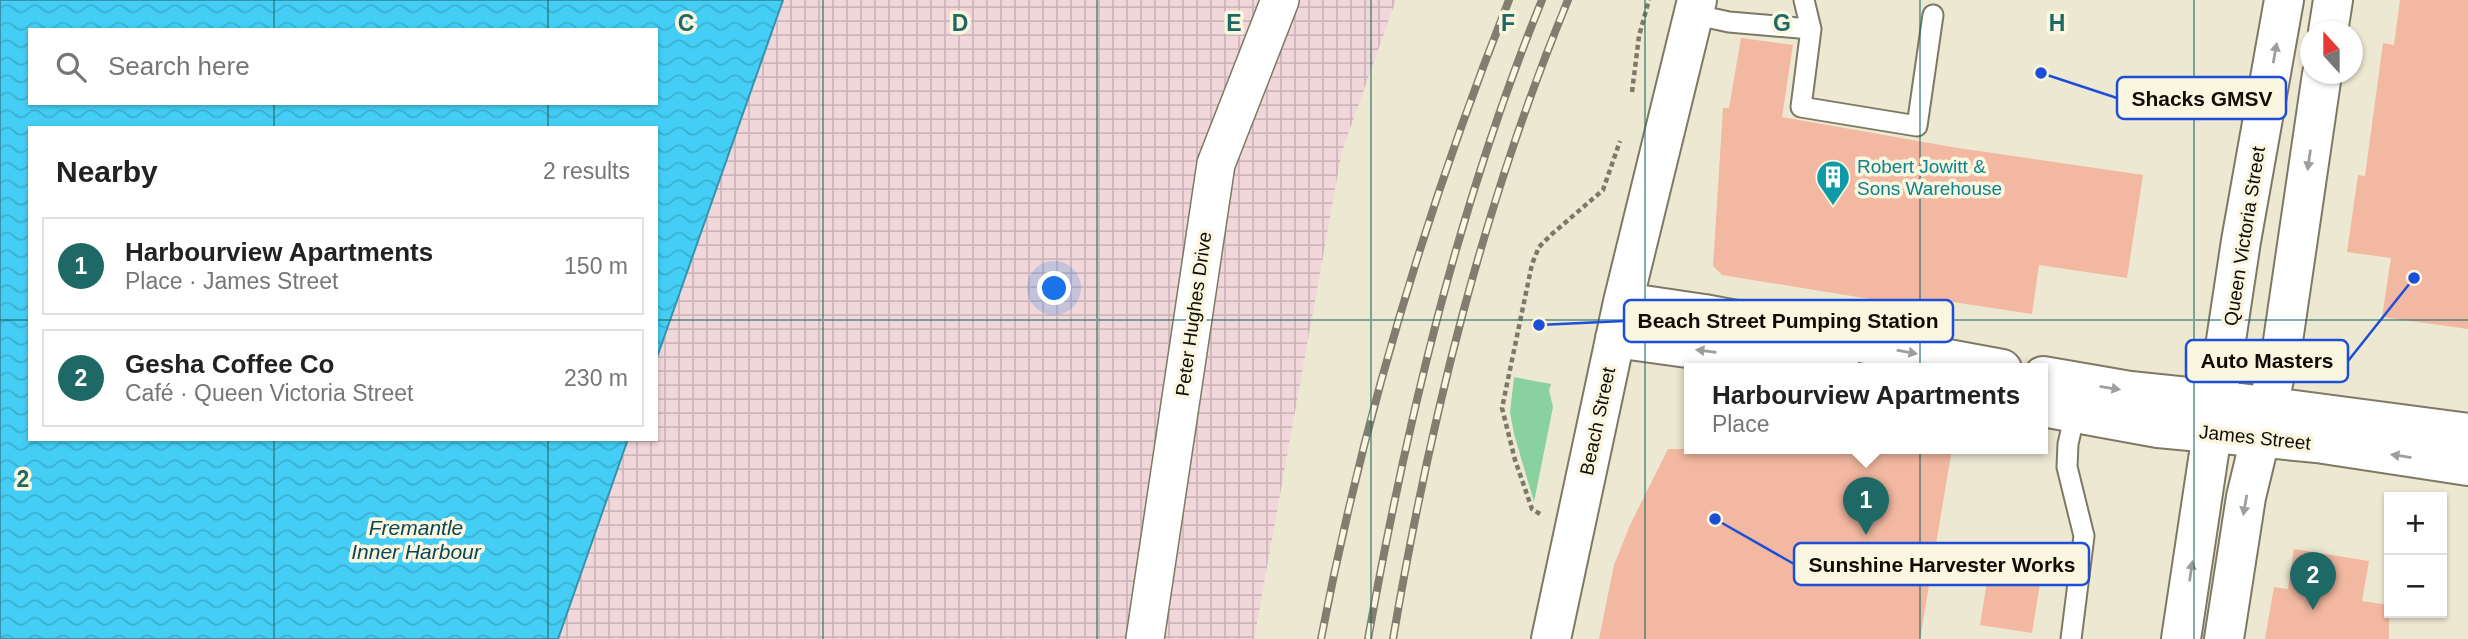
<!DOCTYPE html>
<html lang="en">
<head>
<meta charset="utf-8">
<style>
  :root { --surface:#fff; --page:#f6f6f6; --text:#222; --muted:#767676; --line:#e0e0e0; --accent:#1e6965 }
  body { margin:0; font-family:Helvetica,sans-serif; background:var(--page); color:var(--text) }
  .controls { position:absolute; right:21px; bottom:21px; display:grid; overflow:hidden; border-radius:0px; box-shadow:0 2px 5px #0004 }
  .controls button { width:63px; height:63px; display:grid; place-items:center; padding:0; border:0; border-bottom:2px solid var(--line); background:var(--surface); color:var(--text); font:35px sans-serif }
  .compass { position:absolute; left:2300px; top:21px; width:63px; height:63px; border-radius:50%; background:var(--surface); box-shadow:0 2px 5px #0004; rotate:339deg }
  .you { position:absolute; left:1055px; top:289px; width:24px; height:24px; margin:-18px; border:5px solid #fff; border-radius:50%; background:#1a73e8; box-shadow:0 0 0 10px #1a73e833 }
  .badge { display:grid; place-items:center; width:46px; height:46px; border-radius:50%; background:var(--accent); color:#fff; font-size:23px; font-weight:700 }
  .pin { position:absolute; translate:-50% -58px; filter:drop-shadow(0 2px 4px #0008) }
  .pin::after { content:''; position:absolute; top:37px; width:24px; height:21px; background:inherit; clip-path:polygon(0 0,100% 0,50% 100%) }
  .popup { position:absolute; left:1684px; top:363px; width:364px; height:91px; box-sizing:border-box; display:grid; place-content:center; border-radius:0px; background:var(--surface); filter:drop-shadow(0 2px 5px #0005); font-size:23px; white-space:nowrap; color:var(--muted) }
  .popup b { font-size:26px; color:var(--text) }
  .popup::after { content:''; position:absolute; left:50%; top:100%; margin-left:-14px; border:14px solid transparent; border-top-color:var(--surface) }
  .list { margin:0; padding:0; list-style:none }
  h2 { display:flex; justify-content:space-between; align-items:center; height:91px; margin:0; padding:0 28px; font-size:30px }
  h2 small { font-size:23px; font-weight:400; color:var(--muted) }
  .list li { display:grid; grid-template-columns:46px 1fr auto; gap:21px; align-items:center; box-sizing:border-box; height:98px; margin:0 14px 14px; padding:0 14px; border:2px solid var(--line); border-radius:0px }
  .list b { display:block; font-size:26px; white-space:nowrap }
  .list p { margin:0; font-size:23px; white-space:nowrap; color:var(--muted) }
  .list em { font-size:23px; font-style:normal; color:var(--muted) }
  .icon { flex:none; width:38px; height:38px; fill:none; stroke:currentColor; stroke-width:2; stroke-linecap:round; stroke-linejoin:round }
  .map { position:relative; flex:none; width:2468px; height:639px; overflow:hidden }
  .search { position:absolute; background:var(--surface); box-shadow:0 2px 5px #0004; left:28px; top:28px; width:630px; height:77px; display:flex; align-items:center; gap:18px; box-sizing:border-box; padding:0 24px; border-radius:0px; color:var(--muted); font-size:26px }
  .panel { position:absolute; background:var(--surface); box-shadow:0 2px 5px #0004; left:28px; top:126px; width:630px; height:315px; border-radius:0px }
  .map>svg:first-child { display:block }
</style>
</head>
<body>
<div class="map">
<svg width="2468" height="639" viewBox="0 0 2468 639">
  <defs>
    <pattern id="industrial-grid" width="8" height="8" patternUnits="userSpaceOnUse" patternTransform="scale(1.75)"><rect width="8" height="8" fill="#f1d6da"/><path d="M0 4h8M4 0v8" fill="none" stroke="#cdb6ba"/></pattern>
    <pattern id="water-waves" width="16" height="10" patternUnits="userSpaceOnUse" patternTransform="scale(1.75)"><rect width="16" height="10" fill="#44cef5"/><path d="M0 5q4-4 8 0t8 0" fill="none" stroke="#3ab0d1"/></pattern>
  </defs>
  <rect width="100%" height="100%" fill="#ede8d2"/>
  <path fill="url(#industrial-grid)" d="M783 0H1396L1342 151 1254 639H558L628 439H656V360Z"/>
  <path fill="#89d2a0" d="M1514 377 1551 384 1549 390 1553 407 1534 502 1514 434 1510 412Z"/>
  <path fill="url(#water-waves)" stroke="#3494ad" stroke-width="2" fill-rule="evenodd" d="M0 0H783L656 360V128H30V439H628L558 639H0ZM30 30H656V103H30Z"/>
  <path fill="#f3b8a1" d="M2400 0H2468V329L2382 317 2391 258 2347 252 2358 175 2365 176 2383 43 2394 45Z
    M1741 38 1793 45 1782 117 1958 148 2143 175 2127 278 2039 265 2032 314 1933 299 1931 309 1722 275 1713 266 1723 108H1729Z
    M1668 449H1952L1920 639H1599L1614 565 1630 525Z
    M2294 549 2369 561 2362 601 2389 605V639H2265L2274 587 2288 589Z
    M1991 557 2043 565 2032 633 1980 625Z"/>
  <g fill="none" stroke-linecap="round" stroke-linejoin="round">
    <g stroke="#7e7965" stroke-width="23">
      <path id="service" d="M1804 0 1811 29
        M1692 14 1729 22 1811 29 1801 107 1917 126 1933 15
        M2071 639 2084 536 2067 467 2068 444 2075 413"/>
    </g>
    <g stroke="#7e7965" stroke-width="40">
      <path id="minor" d="M1145 639 1216 164 1280 0"/>
    </g>
    <g stroke="#7e7965" stroke-width="42">
      <path id="tertiary" d="M1623 302 1704 314 2002 369
        M1615 338 1840 369
        M2043 376 2130 391 2217 400
        M2043 407 2158 428 2212 433 2181 639
        M1551 639 1623 302 1697 0
        M2224 639 2246 497 2260 439"/>
    </g>
    <g stroke="#7e7965" stroke-width="42">
      <path id="secondary" d="M2284 0 2241 241 2212 433 2317 443 2468 466
        M2328 32 2333 0
        M2241 403 2468 433
        M2260 439 2283 341 2322 74"/>
    </g>
    <path stroke="#7c796b" stroke-width="4.5" stroke-dasharray="5 3.5" stroke-linecap="butt" d="M1632 92 1639 36 1649 0
      M1540 514 1532 509 1515 460 1502 408 1532 264 1539 247 1552 234 1603 190 1620 141"/>
    <use href="#service" stroke="#fff" stroke-width="19"/>
    <use href="#minor" stroke="#fff" stroke-width="37"/>
    <use href="#tertiary" stroke="#fff" stroke-width="38"/>
    <use href="#secondary" stroke="#fff" stroke-width="38"/>
    <g stroke="#827e6f" stroke-width="8">
      <path id="rail" d="M1321 639C1363 420 1427 207 1509 0
        M1368 639C1407 421 1458 206 1542 0
        M1393 639C1430 421 1483 205 1568 0"/>
    </g>
    <use href="#rail" stroke="#faf6df" stroke-width="5" stroke-dasharray="16" stroke-linecap="butt"/>
  </g>
  <defs><path id="oneway-solid" d="M-6-.8H1V-3.2L6.5 0L1 3.2V.8H-6Z" transform="scale(1.75)"/></defs>
  <g fill="#9f9e9b">
    <use href="#oneway-solid" transform="translate(2275 53) rotate(-80)"/>
    <use href="#oneway-solid" transform="translate(2309 160) rotate(98)"/>
    <use href="#oneway-solid" transform="translate(1706 351) rotate(-173)"/>
    <use href="#oneway-solid" transform="translate(1907 352) rotate(10)"/>
    <use href="#oneway-solid" transform="translate(2110 388) rotate(9)"/>
    <use href="#oneway-solid" transform="translate(2401 456) rotate(-171)"/>
    <use href="#oneway-solid" transform="translate(2245 505) rotate(100)"/>
    <use href="#oneway-solid" transform="translate(2191 571) rotate(-82)"/>
  </g>
  <path fill="none" stroke="#1e6965" stroke-width="2" stroke-opacity="0.55" d="M274 0V30M548 0V30M823 0V639M1097 0V639M1371 0V639M1645 0V639M1920 0V639M2194 0V639M274 103V128M548 103V128M0 320H30M656 320H2468M274 439V639M548 439V639"/>
  <defs>
    <g id="building-pin" transform="scale(1.75)"><path d="M0 17L-7.5 6A9.5 9.5 0 1 1 7.5 6Z" fill="#0f9aa8" stroke="#faf6df"/><path d="M-4-6H4V6H1V3H-1V6H-4ZM-2.5-4.3h1.7v1.8h-1.7ZM.8-4.3h1.7v1.8H.8ZM-2.5-1h1.7V.8h-1.7ZM.8-1h1.7V.8H.8Z" fill="#fff"/></g>
  </defs>
  <g fill-rule="evenodd">
    <use href="#building-pin" x="1833" y="177"/>
  </g>
  <g text-anchor="middle" stroke-width="7" stroke-linejoin="round" paint-order="stroke">
    <g font-size="19" fill="#0d838f" stroke="#faf6df" text-anchor="start">
      <text x="1857" y="173">Robert Jowitt &amp;<tspan x="1857" dy="22">Sons Warehouse</tspan></text>
    </g>
    <g font-size="19" fill="#0f0d06" stroke="#faf6df">
      <text transform="translate(2244 236) rotate(-81)" y="7">Queen Victoria Street</text>
      <text transform="translate(1193 314) rotate(-82)" y="7">Peter Hughes Drive</text>
      <text transform="translate(1597 421) rotate(-78)" y="7">Beach Street</text>
      <text transform="translate(2255 437) rotate(6)" y="7">James Street</text>
    </g>
    <g font-size="21" font-style="italic" fill="#0b4757" stroke="#faf6df">
      <text x="416" y="535">Fremantle<tspan x="416" dy="24">Inner Harbour</tspan></text>
    </g>
  </g>
  <g font-size="23" text-anchor="middle" font-weight="bold" fill="#1e6965" stroke="#faf6df" stroke-width="7" stroke-linejoin="round" paint-order="stroke">
    <text x="686" y="31">C</text>
    <text x="960" y="31">D</text>
    <text x="1234" y="31">E</text>
    <text x="1508" y="31">F</text>
    <text x="1782" y="31">G</text>
    <text x="2057" y="31">H</text>
    <text x="23" y="487">2</text>
  </g>
  <path fill="none" stroke="#1d4ed8" stroke-width="2.5" d="M2041 73L2117 98M1539 325L1624 321M2414 278L2348 361M1715 519L1794 564"/>
  <g fill="#1d4ed8" stroke="#faf6df" stroke-width="2.5">
    <circle cx="2041" cy="73" r="7"/>
    <circle cx="1539" cy="325" r="7"/>
    <circle cx="2414" cy="278" r="7"/>
    <circle cx="1715" cy="519" r="7"/>
  </g>
  <g fill="#faf6df" stroke="#1d4ed8" stroke-width="2.5">
    <rect x="2117" y="77" width="169" height="42" rx="7"/>
    <rect x="1624" y="300" width="329" height="42" rx="7"/>
    <rect x="2186" y="340" width="162" height="42" rx="7"/>
    <rect x="1794" y="543" width="295" height="42" rx="7"/>
  </g>
  <g font-size="21" text-anchor="middle" font-weight="bold" fill="#0f0d06">
    <text x="2202" y="106">Shacks GMSV</text>
    <text x="1788" y="328">Beach Street Pumping Station</text>
    <text x="2267" y="368">Auto Masters</text>
    <text x="1942" y="572">Sunshine Harvester Works</text>
  </g>
</svg>
<div class="controls">
<button>+</button>
<button>−</button>
</div>
<svg class="compass" viewBox="-18 -18 36 36"><path d="M0-13l5 13h-10z" fill="#e53935"/><path d="M0 13l5-13h-10z" fill="#767676"/></svg>
<div class="you"></div>
<div class="pin badge" style="left:1866px;top:535px">1</div>
<div class="popup"><b>Harbourview Apartments</b>Place</div>
<div class="pin badge" style="left:2313px;top:610px">2</div>
<div class="search"><svg class="icon" aria-label="search" viewBox="0 0 24 24"><circle cx="10" cy="10" r="6"/><path d="M15 15l6 6"/></svg>Search here</div>
<section class="panel">
<h2>Nearby<small>2 results</small></h2>
<ul class="list">
<li><span class="badge">1</span><div><b>Harbourview Apartments</b><p>Place · James Street</p></div><em>150 m</em></li>
<li><span class="badge">2</span><div><b>Gesha Coffee Co</b><p>Café · Queen Victoria Street</p></div><em>230 m</em></li>
</ul>
</section>
</div>
</body>
</html>
